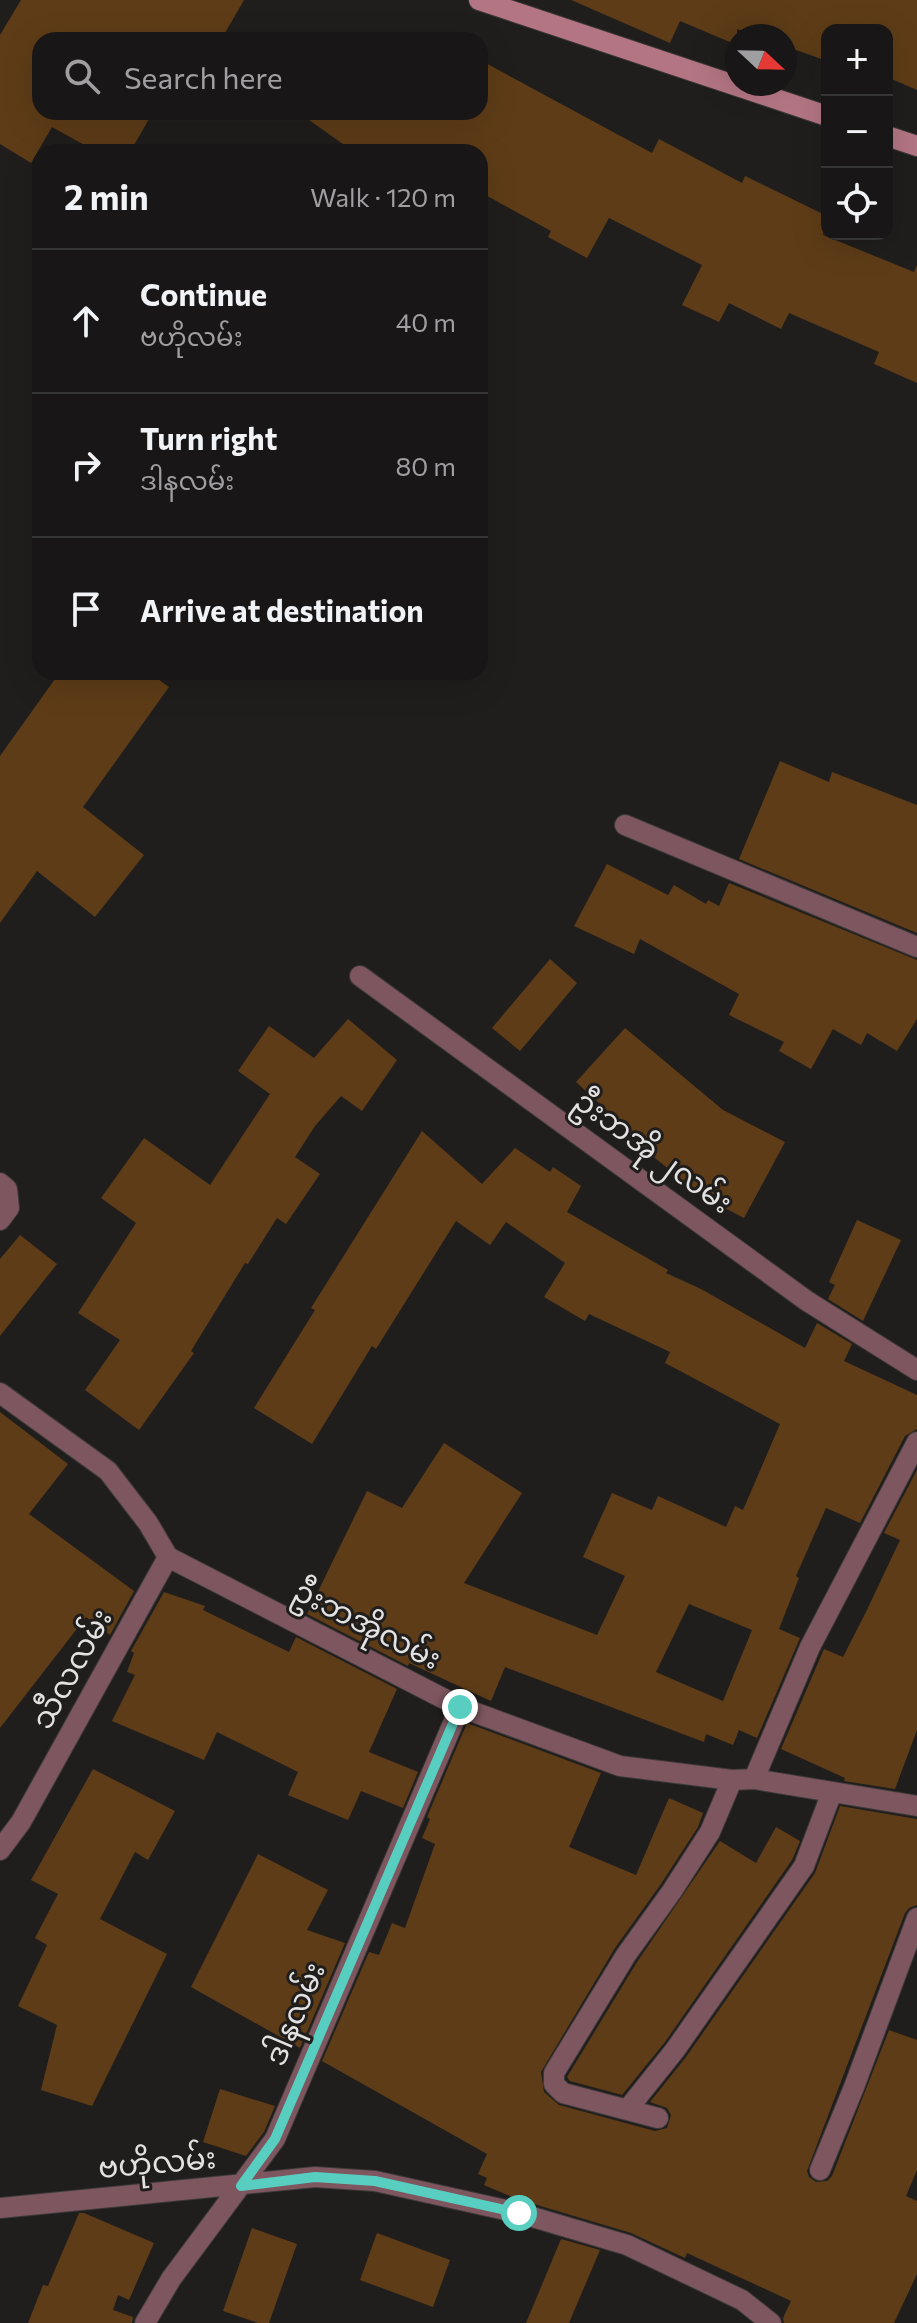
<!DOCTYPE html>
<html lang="en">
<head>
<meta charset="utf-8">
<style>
  :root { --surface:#181616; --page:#252323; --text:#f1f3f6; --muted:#9f9fa1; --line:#363535 }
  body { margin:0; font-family:Commissioner,"Noto Sans Myanmar",sans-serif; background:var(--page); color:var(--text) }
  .controls { position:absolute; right:24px; top:24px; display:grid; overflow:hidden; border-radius:16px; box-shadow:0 8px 32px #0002 }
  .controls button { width:72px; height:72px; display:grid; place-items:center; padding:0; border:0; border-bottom:2px solid var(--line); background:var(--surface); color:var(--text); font:40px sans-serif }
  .compass { position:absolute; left:725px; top:24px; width:72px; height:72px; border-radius:50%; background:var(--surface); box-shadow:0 8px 32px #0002; rotate:112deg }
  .stop { position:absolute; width:24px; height:24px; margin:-18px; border:6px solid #58cec0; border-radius:50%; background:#fff }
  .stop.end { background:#58cec0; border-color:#fff; box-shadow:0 2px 8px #0008 }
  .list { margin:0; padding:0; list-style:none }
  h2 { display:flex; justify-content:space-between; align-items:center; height:104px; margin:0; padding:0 32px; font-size:34px }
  h2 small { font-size:26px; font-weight:400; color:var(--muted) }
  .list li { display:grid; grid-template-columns:52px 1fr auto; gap:24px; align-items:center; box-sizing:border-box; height:144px; padding:0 32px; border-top:2px solid var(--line) }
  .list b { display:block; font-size:30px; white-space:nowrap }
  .list p { margin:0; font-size:26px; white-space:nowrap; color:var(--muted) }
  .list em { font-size:26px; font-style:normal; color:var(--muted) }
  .icon { flex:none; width:44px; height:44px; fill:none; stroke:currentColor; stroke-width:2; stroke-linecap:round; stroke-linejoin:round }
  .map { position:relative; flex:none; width:917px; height:2323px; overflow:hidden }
  .search { position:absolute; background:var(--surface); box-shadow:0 8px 32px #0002; left:32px; top:32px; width:456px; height:88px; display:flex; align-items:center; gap:20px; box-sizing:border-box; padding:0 28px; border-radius:24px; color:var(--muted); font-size:30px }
  .panel { position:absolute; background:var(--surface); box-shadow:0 8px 32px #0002; left:32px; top:144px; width:456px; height:536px; border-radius:24px }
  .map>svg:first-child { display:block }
</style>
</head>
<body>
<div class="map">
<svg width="917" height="2323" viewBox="0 0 917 2323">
  <rect width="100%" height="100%" fill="#201e1d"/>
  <path fill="#5e3c17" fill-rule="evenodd" d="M21 0H244L221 40H40V112H153L130 152H97L52 127 31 163 0 144V35Z
    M571 0H917V90L887 77V30H827V61L785 46V36H757L737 29V45L680 21 670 43Z
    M480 60 652 153 659 139 742 183 745 176 827 216 823 235 914 272 917 265V383L874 364 879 352 789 313 781 329 729 303 719 322 682 305 702 265 609 218 587 258 548 237 551 231 480 192V152H354L298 112H480Z
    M60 672H148L169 687 83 807 144 855 95 917 37 871 0 923V756Z
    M780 761 829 782 832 772 917 805V933L739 859Z
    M607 864 668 895 674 885 706 904 708 900 719 906 729 883 917 960V1019L897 1051 867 1033 861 1045 833 1029 811 1069 779 1051 784 1042 729 1015 739 994 640 939 634 954 574 926Z
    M550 959 577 983 520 1051 492 1028Z
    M348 1019 397 1060 362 1111 341 1096 315 1126 295 1157 320 1174 286 1224 277 1218 248 1264 245 1263 191 1351 194 1353 139 1430 85 1390 120 1340 78 1313 136 1223 101 1198 144 1138 210 1185 270 1094 238 1071 269 1026 314 1058Z
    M625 1028 723 1110 785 1142 744 1218 702 1196 629 1137 632 1133 576 1082Z
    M422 1131 482 1184 515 1148 550 1172 553 1167 581 1186 567 1212 668 1270 666 1273 701 1289 805 1348 817 1323 852 1344 844 1361 917 1395V1429L905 1436 860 1523 826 1508 796 1576 799 1578 779 1629 800 1638 757 1738 739 1730 733 1745 706 1734 704 1742 505 1667 491 1701 409 1663 408 1666 307 1614 367 1491 402 1508 444 1443 522 1493 464 1583 597 1635 625 1576 583 1557 612 1493 652 1510 658 1496 726 1527 735 1506 743 1510 780 1424 665 1363 670 1352 589 1314 585 1321 544 1297 565 1263 506 1222 490 1245 456 1221 376 1349 372 1346 312 1444 254 1408 315 1310 311 1308ZM689 1604 752 1630 723 1701 656 1672Z
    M857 1220 901 1240 863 1321 828 1299 835 1285 829 1282Z
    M20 1235 57 1264 0 1336V1259Z
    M0 1412 68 1464 29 1514 134 1591 110 1635 86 1617 0 1728Z
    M917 1470V1730L895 1789 844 1781 845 1778 781 1749 824 1649 843 1657 866 1612 900 1540 884 1533Z
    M164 1592 205 1606 203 1610 289 1652 296 1637 397 1689 369 1752 418 1772 403 1808 361 1791 348 1820 288 1795 298 1772 217 1732 204 1760 112 1721 135 1675 127 1672 134 1653 131 1651Z
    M467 1723 601 1773 569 1847 636 1875 669 1798 703 1813 698 1827 661 1884 615 1948 541 2072 544 2092 559 2105 655 2131 667 2128 671 2115 667 2108 650 2102 686 2057 815 1873 840 1806 917 1819V1905L909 1908 905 1913 807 2171 809 2177 816 2182 827 2181 832 2176 889 2030 917 2040V2170L906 2196 917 2201V2274L894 2323H784L783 2318 791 2301 687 2253 685 2258 631 2233 517 2199 484 2185 487 2178 478 2174 487 2154 322 2061 369 1952 379 1955 392 1923 405 1928 435 1844 422 1838 430 1819 427 1817Z
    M93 1769 175 1811 148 1860 135 1852 100 1919 167 1954 92 2106 41 2090 57 2025 18 2006 47 1945 35 1938 58 1894 31 1880Z
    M776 1827 800 1841 792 1860 665 2042 622 2095 570 2081 567 2077 637 1962 720 1841 756 1863Z
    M258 1854 328 1890 307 1930 345 1943 300 2048 191 1987Z
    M220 2089 275 2106 264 2132 246 2156 203 2142Z
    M79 2213H84L154 2243 129 2300 118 2295 113 2310 133 2317 132 2323H28L43 2285 48 2286Z
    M252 2228 297 2244 269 2323H258L223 2311Z
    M377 2233 450 2260 433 2307 360 2280Z
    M561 2239 600 2250 569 2323H526Z"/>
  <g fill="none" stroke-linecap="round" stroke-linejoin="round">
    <g stroke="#3b3938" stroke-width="22">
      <path id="minor" d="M625 825 917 947
        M360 976 807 1301 917 1370
        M0 1183 7 1189 9 1208 0 1220
        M0 1393 108 1471 148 1523 168 1557 460 1707 620 1766 732 1780 754 1779 917 1806
        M754 1779 810 1647 917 1442
        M0 1850 21 1822 168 1557
        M627 2110 675 2050 804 1866 832 1792
        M658 2118 563 2093 554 2084V2073L626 1955 672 1891 710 1832 732 1780
        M820 2170 854 2087 917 1918
        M0 2208 315 2177 375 2181 519 2213 627 2245 742 2300 771 2323
        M145 2323 171 2279 275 2139 460 1707"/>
    </g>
    <g stroke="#3b3938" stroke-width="22">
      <path id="secondary" d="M479 0 827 116
        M887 136 917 146"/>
    </g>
    <use href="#minor" stroke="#7d565f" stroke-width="20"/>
    <use href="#secondary" stroke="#b37584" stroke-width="20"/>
  </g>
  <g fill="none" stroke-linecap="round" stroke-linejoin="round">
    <path stroke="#58cec0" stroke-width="10" d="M460 1707 275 2139 241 2186 315 2177 375 2181 519 2213"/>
  </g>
  <g text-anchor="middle" stroke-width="6" stroke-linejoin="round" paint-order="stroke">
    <g font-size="30" fill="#e3e1e1" stroke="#201e1d">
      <text transform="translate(653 1152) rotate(36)" y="10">ဦးဘအို ၂လမ်း</text>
      <text transform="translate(367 1625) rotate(27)" y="10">ဦးဘအိုလမ်း</text>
      <text transform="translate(72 1669) rotate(-61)" y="10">သီလလမ်း</text>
      <text transform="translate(295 2014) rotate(-67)" y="10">ဒါနလမ်း</text>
      <text transform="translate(157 2163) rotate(-5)" y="10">ဗဟိုလမ်း</text>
    </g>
  </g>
</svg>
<div class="controls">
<button>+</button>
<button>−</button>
<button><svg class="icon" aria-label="locate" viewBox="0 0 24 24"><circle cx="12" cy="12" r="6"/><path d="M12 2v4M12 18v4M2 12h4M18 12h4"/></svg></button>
</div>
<svg class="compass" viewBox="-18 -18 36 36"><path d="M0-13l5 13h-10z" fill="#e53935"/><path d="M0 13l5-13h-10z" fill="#9f9fa1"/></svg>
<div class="stop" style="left:519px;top:2213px"></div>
<div class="stop end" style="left:460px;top:1707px"></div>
<div class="search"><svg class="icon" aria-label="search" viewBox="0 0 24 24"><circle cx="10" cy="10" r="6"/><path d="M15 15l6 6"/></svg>Search here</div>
<section class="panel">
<h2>2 min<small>Walk · 120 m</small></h2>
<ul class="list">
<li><svg class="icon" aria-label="ahead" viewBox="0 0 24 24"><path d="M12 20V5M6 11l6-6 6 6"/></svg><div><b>Continue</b><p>ဗဟိုလမ်း</p></div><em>40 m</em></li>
<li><svg class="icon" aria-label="right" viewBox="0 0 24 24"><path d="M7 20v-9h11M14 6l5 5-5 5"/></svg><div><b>Turn right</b><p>ဒါနလမ်း</p></div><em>80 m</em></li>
<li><svg class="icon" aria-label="arrive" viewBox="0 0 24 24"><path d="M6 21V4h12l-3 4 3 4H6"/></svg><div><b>Arrive at destination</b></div></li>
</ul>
</section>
</div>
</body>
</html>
